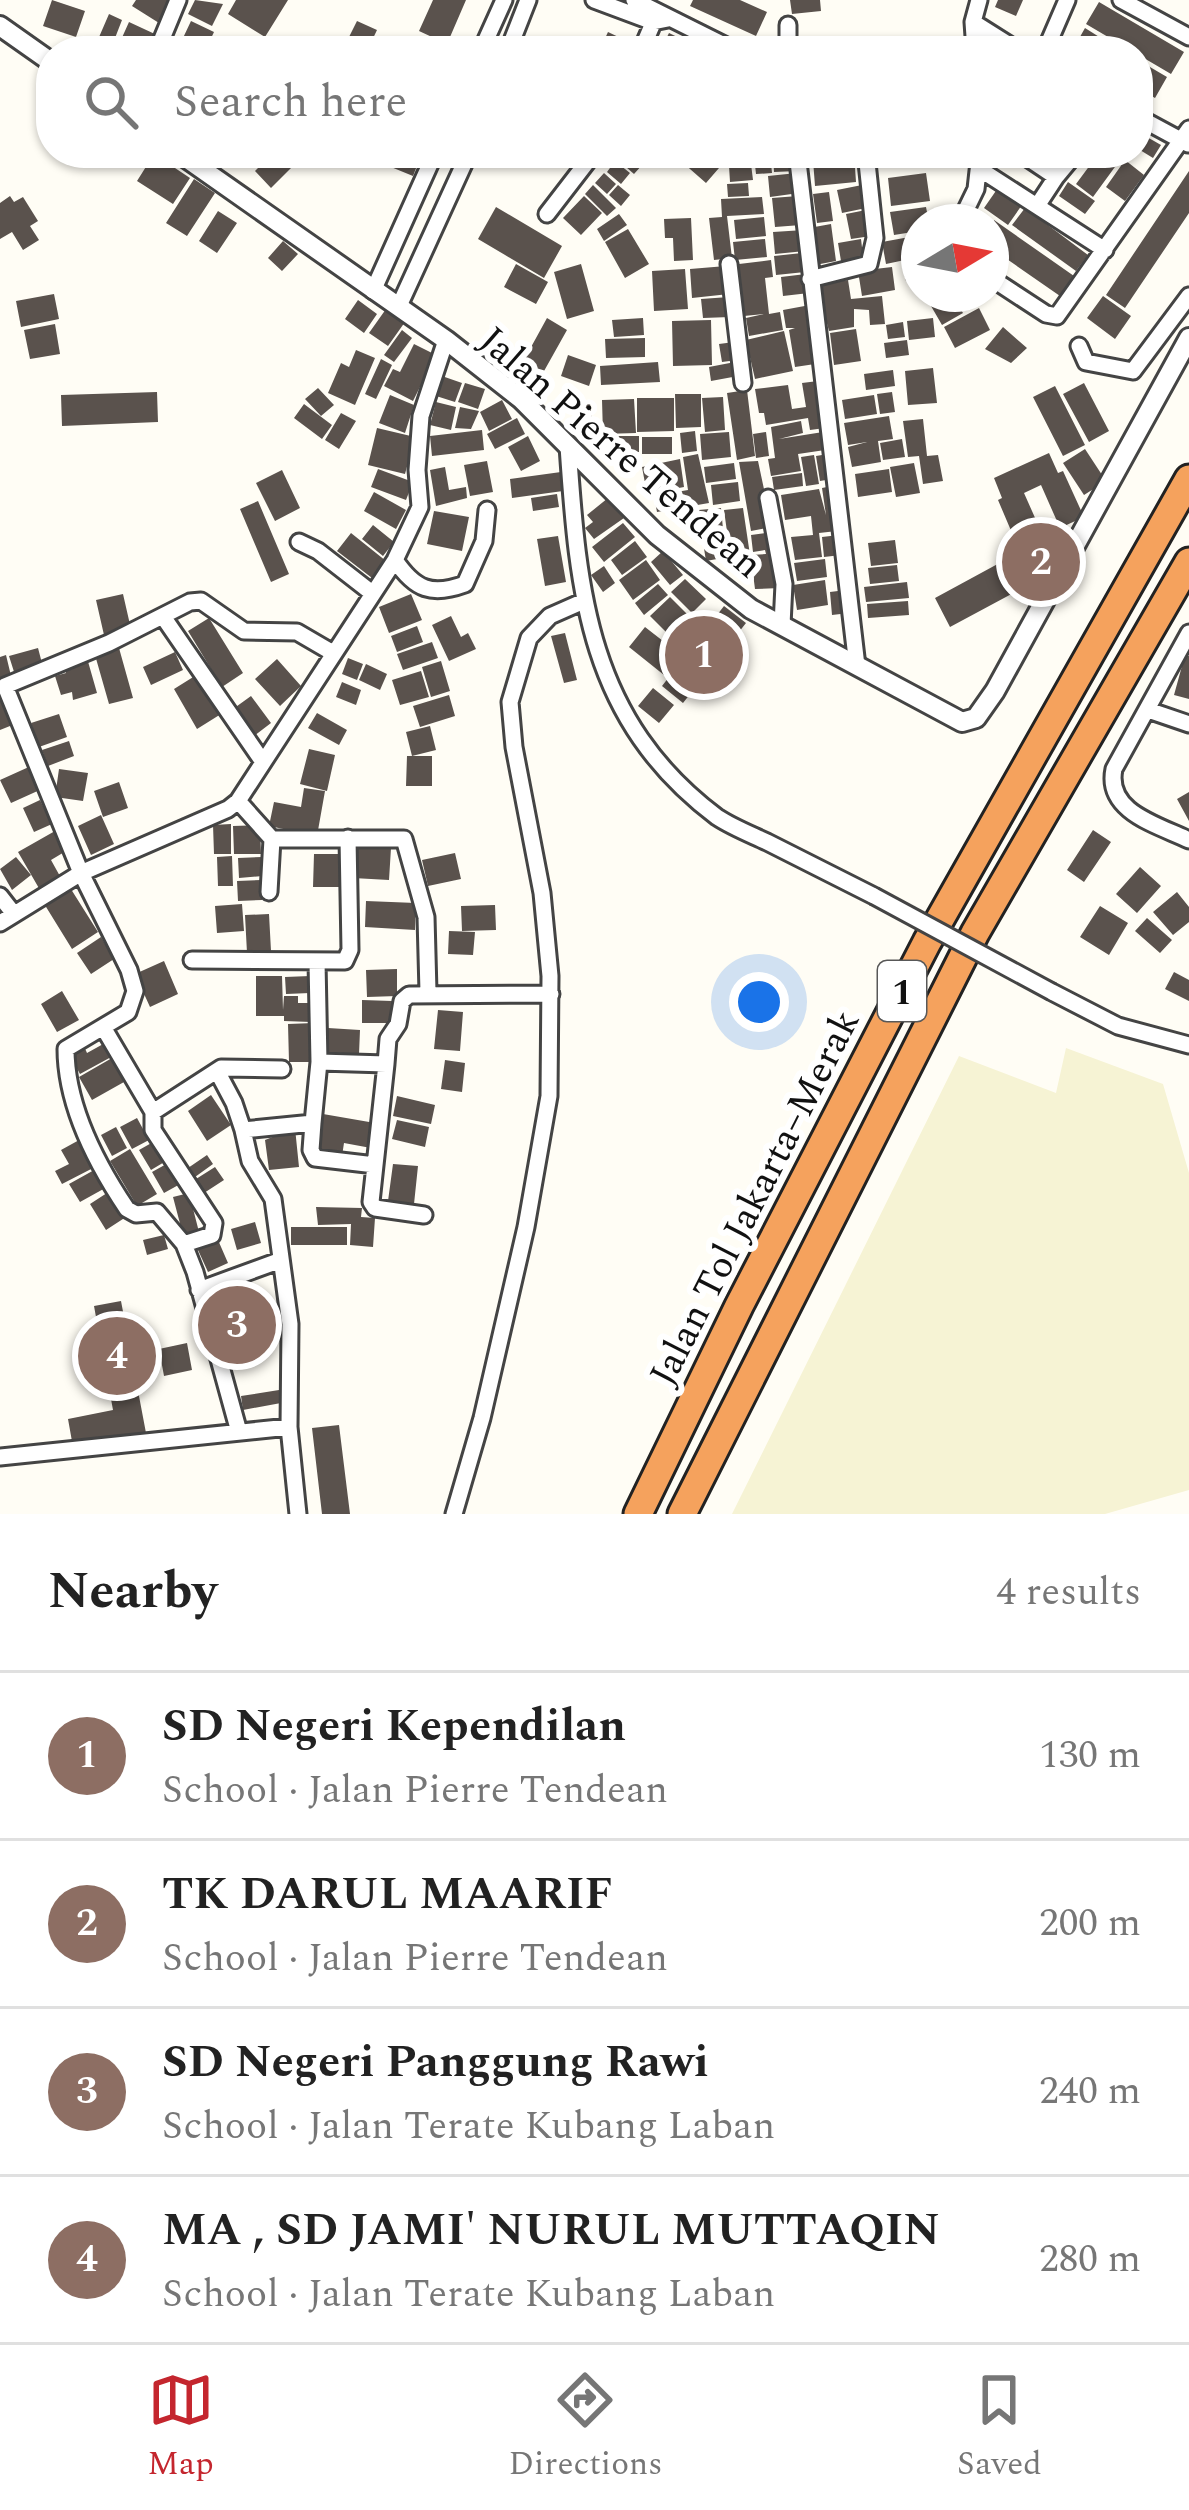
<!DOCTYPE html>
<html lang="en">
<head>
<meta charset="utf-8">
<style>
  :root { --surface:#fff; --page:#f2f2f2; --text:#222; --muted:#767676; --line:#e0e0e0; --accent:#c4262e }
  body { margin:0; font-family:Spectral,serif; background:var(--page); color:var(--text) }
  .compass { position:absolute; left:901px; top:204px; width:108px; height:108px; border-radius:50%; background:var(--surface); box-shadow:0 3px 9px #0004; rotate:80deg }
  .you { position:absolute; left:759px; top:1002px; width:42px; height:42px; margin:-30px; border:9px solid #fff; border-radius:50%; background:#1a73e8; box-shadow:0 0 0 18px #1a73e833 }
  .badge { display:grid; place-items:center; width:78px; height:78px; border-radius:50%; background:var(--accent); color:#fff; font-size:39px; font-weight:700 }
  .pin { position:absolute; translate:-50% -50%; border:6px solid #fff; box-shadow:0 3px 12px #0006 }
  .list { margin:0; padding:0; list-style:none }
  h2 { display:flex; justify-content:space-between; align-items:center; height:156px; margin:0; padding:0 48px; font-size:51px }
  h2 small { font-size:39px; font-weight:400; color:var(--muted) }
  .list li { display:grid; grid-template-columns:78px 1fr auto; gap:36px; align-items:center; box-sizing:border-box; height:168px; padding:0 48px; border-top:3px solid var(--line) }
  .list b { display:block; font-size:45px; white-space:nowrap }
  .list p { margin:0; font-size:39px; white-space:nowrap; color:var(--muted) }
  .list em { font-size:39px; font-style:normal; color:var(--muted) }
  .icon { flex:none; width:66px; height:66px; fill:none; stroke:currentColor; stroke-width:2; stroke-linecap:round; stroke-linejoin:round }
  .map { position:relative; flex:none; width:1189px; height:1514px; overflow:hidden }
  .search { position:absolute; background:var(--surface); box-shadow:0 3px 9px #0004; left:36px; right:36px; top:36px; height:132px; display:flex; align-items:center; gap:30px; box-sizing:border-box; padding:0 42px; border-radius:48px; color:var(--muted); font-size:45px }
  .sheet { height:828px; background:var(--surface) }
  nav { display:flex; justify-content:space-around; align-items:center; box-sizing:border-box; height:168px; border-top:3px solid var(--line); background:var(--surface); font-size:33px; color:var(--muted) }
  nav a { display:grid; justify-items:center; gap:6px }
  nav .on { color:var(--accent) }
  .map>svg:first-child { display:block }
</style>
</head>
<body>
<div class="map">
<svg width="1189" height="1514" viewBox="0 0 1189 1514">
  <rect width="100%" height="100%" fill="#fffdf5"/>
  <path fill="#f6f3d4" d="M1066 1048 1163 1084 1189 1173V1490L1105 1514H732L959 1056 1056 1093Z"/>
  <path fill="#5a524d" d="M52 0 85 11 76 37 43 26Z
    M136 0H167L172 3 159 23 132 6Z
    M195 0 223 4 212 26 188 14Z
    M236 0H288L265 37 228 14Z
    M433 0H466L447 44 419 31Z
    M693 0H740L767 12 756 36 690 6Z
    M790 0H820L821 11 792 14Z
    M998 0H1023L1016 16 995 7Z
    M1099 2 1184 52 1171 74 1086 24Z
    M109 14 122 20 110 51H93Z
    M191 21 214 32 206 49 183 38Z
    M357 21 377 30 367 51H342Z
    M129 22 157 35 150 51H116Z
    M1085 28 1112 45 1123 51H1072Z
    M608 32 629 42 625 51 600 49Z
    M669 33 696 46 694 51H660Z
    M1138 60 1167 77 1155 98 1138 88Z
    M1147 137 1161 145 1153 158 1140 150Z
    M273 153H306L271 188 255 171Z
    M365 153H422L413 176 364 156Z
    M623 153H630L643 164 634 174 618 160Z
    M690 153H702L719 168 706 183 682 162Z
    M796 153 797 171 774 172 773 154Z
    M819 153H854L856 182 815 186 813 160 820 159Z
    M1099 153H1111L1120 160 1093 197 1076 184Z
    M154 154 190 178 173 204 137 181Z
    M770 154 772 173 756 174 754 156Z
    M1125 160 1144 175 1125 201 1106 187Z
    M615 161 630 173 621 184 607 172Z
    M751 164 753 180 730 182 729 166Z
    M1189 171V213L1125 308 1106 295Z
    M604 173 616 184 607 194 595 183Z
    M797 173 799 193 770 197 768 176Z
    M926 173 930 201 891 206 888 178Z
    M194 179 215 193 187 236 166 223Z
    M1068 182 1095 201 1085 214 1059 196Z
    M748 183 749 196 728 197 727 184Z
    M867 184 871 207 842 213 837 190Z
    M593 185 616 208 607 216 585 194Z
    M618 185 630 195 621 206 609 195Z
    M1000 185 1024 202 1008 225 984 208Z
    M829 192 833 221 817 223 813 194Z
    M10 196 14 202 23 197 38 221 30 226 39 240 23 250 12 232 0 239V203Z
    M584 196 602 213 581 235 563 218Z
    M798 196 801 225 775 227 772 198Z
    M762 197 764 214 727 216 732 258 714 260 709 218 722 217 721 199Z
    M496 207 562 246 544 278 478 239Z
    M926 207 929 222H919V231L894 235 890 212Z
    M1025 208 1088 255 1076 271 1012 225Z
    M866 210 871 236 851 239 846 214Z
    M218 211 237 223 217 253 199 241Z
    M619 214 627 225 604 241 597 229Z
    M764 217 766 236 736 239 734 220Z
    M691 218 693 260 674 261 673 238H665L664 219Z
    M994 220 1074 276 1060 296 991 248Z
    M831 224 836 261 815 265 809 228Z
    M628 229 649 264 625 278 605 242Z
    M804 230 805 251 775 254 773 232Z
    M915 236 919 257 886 264 882 242Z
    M765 239 767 257 735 260 733 242Z
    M861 239 864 264 842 267 838 243Z
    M283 241 298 254 282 271 268 258Z
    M802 253 805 272 776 275 774 256Z
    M771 260 773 277 765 278 769 314 780 312 783 330 749 336 746 318 764 314 744 316 739 264Z
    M919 261V278L906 281 902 266Z
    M516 264 548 282 536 304 504 287Z
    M581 264 594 311 567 319 554 272Z
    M726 266 729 294 692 298 690 269Z
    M892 267 895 290 862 296 858 271Z
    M685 269 688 309 654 311 652 271Z
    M806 274 809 293 783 296 781 277Z
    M848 280 851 299 882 296 885 324 870 325 869 310 854 309V327L829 331 817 285Z
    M54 294 59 319 21 327 16 301Z
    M952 294 963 313 942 325 931 306Z
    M954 294H967L974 305 965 311Z
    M1103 296 1131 316 1115 339 1087 318Z
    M729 297 730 317 703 318 701 299Z
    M358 300 377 314 364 333 345 319Z
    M810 305 815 364 795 367 789 330 795 328H786L783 310Z
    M979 308 990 330 955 348 944 327Z
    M386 309 405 322 388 346 369 333Z
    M547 318 567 330 539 380 519 369Z
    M643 318 644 335 614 337 612 320Z
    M933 318 935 337 909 340 907 321Z
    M711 320 712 365 673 366 672 321Z
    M903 322 905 337 888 339 886 325Z
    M55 324 60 354 30 359 24 330Z
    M1003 327 1027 348 1011 363 985 349Z
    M856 329 861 361 834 365 830 333Z
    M402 330 412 338 394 362 384 355Z
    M784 331 793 371 755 379 746 340Z
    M645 338V357L606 358 605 339Z
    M907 340 909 355 886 358 884 343Z
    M734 342 737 360 722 362 719 344Z
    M414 344 436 355 413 401 384 386 393 369 400 372Z
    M356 350 375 358 355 405 328 393 341 363 349 367Z
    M568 355 596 365 589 386 561 376Z
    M381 359 392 365 376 399 365 394Z
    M658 362 660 382 601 385 600 366Z
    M735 362 738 376 711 381 709 367Z
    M933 368 937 403 908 405 905 371Z
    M893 370 895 386 866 390 864 374Z
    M439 375 462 383 455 402 433 395Z
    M818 381 825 428 810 430 808 418 766 425 764 413H759L755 389 788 385 792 409 806 407 802 383Z
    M465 383 485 389 478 409 458 402Z
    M1084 383 1109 431 1089 442 1063 394Z
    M1055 386 1085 445 1063 456 1033 397Z
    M318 388 334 405 321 416 305 399Z
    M747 390 755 456 737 460 727 393Z
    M157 392 158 422 62 426 61 395Z
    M892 392 895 412 880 414 877 394Z
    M675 394H701V427L676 428Z
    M390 395 414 405 405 433 379 423Z
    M874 395 877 414 845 419 842 400Z
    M723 397 725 430 705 432 702 398Z
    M637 398H674V431L637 432Z
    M634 399 636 433 603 434 602 400Z
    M502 400 512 419 489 431 480 412Z
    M436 402 456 407 451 430 430 425Z
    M590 402 593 434 577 436 573 404Z
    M304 404 332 425 322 439 294 418Z
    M460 407 479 411 471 429 455 428Z
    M341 413 356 421 339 449 325 440Z
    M889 416 893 439 878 441 881 462 852 467 848 447 867 442 848 445 844 423Z
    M517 418 525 434 495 449 487 434Z
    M923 419 927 456 938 455 943 481 923 484 919 456 908 457 903 421Z
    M801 421 803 433 779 439 823 432 825 450 798 454 801 471 771 476 768 459 775 458 771 427Z
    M377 428 415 437 405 474 368 465Z
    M482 430 484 450 432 456 430 436Z
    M695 431 697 451 682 453 680 433Z
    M729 432 731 457 702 460 700 434Z
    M766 432 769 456 756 458 753 434Z
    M528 436 540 461 521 471 508 447Z
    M611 436H639V452H611Z
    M642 437H672V454H642Z
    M902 439 905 457 883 460 880 443Z
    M1085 449 1106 481 1084 495 1063 463Z
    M1049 453 1058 473 1063 471 1084 517 1060 528 1041 485 1024 493 1040 529 1015 540 998 500 1002 498 994 478Z
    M698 454 709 503 657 512 654 496 688 490 683 457Z
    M828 454 832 479 820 481 816 456Z
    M814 455 819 484 806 486 801 457Z
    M680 459 684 487 647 494 642 467Z
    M487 461 493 492 470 496 464 465Z
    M758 461 772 527 751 531 739 462Z
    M734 463 736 479 706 483 704 467Z
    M914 463 920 493 896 497 890 467Z
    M445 467 449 490 466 487 467 498 436 506 430 470Z
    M378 469 413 482 406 500 371 487Z
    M889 469 892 492 858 497 855 474Z
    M282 470 300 508 275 521 256 483Z
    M561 472 563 491 512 498 510 479Z
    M802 473 803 486 774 490 772 477Z
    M738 482 740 501 713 505 711 485Z
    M832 486 837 531 819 533 822 557 795 560 791 537 813 535 811 516 785 520 781 495 819 489 826 515 822 488Z
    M374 492 406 510 396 529 364 511Z
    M557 494 559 507 533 511 531 498Z
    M608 498 624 518 594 539 585 528 593 522 587 515Z
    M258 501 289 574 271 582 240 509Z
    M721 508 723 529 689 533 687 511Z
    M743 508 750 555 766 554 765 550 753 552 751 535 773 532 780 588 755 589 752 566 732 568 724 510Z
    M434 511 469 517 462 551 427 544Z
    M623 523 635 537 604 562 592 547Z
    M373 525 394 542 383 556 362 539Z
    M351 533 386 561 372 578 337 551Z
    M725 533 728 557 706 561 702 536Z
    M839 535 841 555 824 557 822 537Z
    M558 536 566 582 545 586 537 539Z
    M895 540 898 563 871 566 868 543Z
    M635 541 647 557 622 575 611 560Z
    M1049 549 1053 570 1033 574 1029 553Z
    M663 551 683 575 670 585 651 562Z
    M825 559 827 577 797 581 794 563Z
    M646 560 660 580 633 600 619 580Z
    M1005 560 1021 589 950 627 935 598Z
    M897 565 899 581 870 584 868 568Z
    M604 566 615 583 603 592 591 575Z
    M685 579 706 599 692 613 671 592Z
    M825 580 828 605 797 610 793 585Z
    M907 582 909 598 866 602 864 587Z
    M658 584 668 595 644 615 635 603Z
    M846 590 849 613 832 615 830 592Z
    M123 594 131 629 104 635 96 600Z
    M411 594 422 620 389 633 379 607Z
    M670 597 689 616 669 635 650 616Z
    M908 601 909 615 868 618 867 604Z
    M724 606 746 623 683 703 662 686Z
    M451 616 461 637 468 633 476 649 449 661 432 625Z
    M209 618 243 673 222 687 188 631Z
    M417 626 423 642 397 652 391 636Z
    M645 627 681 655 664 675 629 647Z
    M565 633 577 680 564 683 551 636Z
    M432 642 438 658 403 670 397 654Z
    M38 648 43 667 15 675 9 656Z
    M119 648 133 698 109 704 95 655Z
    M175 652 183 670 151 685 143 667Z
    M6 655 12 680 0 683V657Z
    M1185 655 1189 656V699L1174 695Z
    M87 658 97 693 73 700 72 692 61 695 55 676 66 673 64 665Z
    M348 658 363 664 357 680 342 674Z
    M277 659 301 686 280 706 255 679Z
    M441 661 450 691 431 697 422 667Z
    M366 664 387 674 380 690 359 680Z
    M421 671 429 697 400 705 392 680Z
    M198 674 221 714 197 729 174 689Z
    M342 682 361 690 356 705 336 697Z
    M653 688 674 705 659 723 638 706Z
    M449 695 455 716 420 727 413 706Z
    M251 696 271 723 254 736 233 709Z
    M5 697 15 724 0 730V699Z
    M317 713 347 730 339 745 308 728Z
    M59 714 67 737 39 747 31 723Z
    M430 726 436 750 412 756 406 732Z
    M69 741 74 756 48 766 42 750Z
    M309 749 335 755 327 791 300 784Z
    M407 756H432V786H406Z
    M31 766 42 789 11 803 0 780Z
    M59 769 88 773 83 801 55 797Z
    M119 782 128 808 103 817 94 791Z
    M304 788 325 791 317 836 269 826 274 802 301 807Z
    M1189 792V821L1177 799Z
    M40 800 52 824 34 832 23 808Z
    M101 815 114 844 91 855 78 826Z
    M231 824V854H214L213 825Z
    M260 825 261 854H234L233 826Z
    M1093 830 1111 842 1084 882 1067 870Z
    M55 831 66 851 51 860 61 878 40 890 18 852Z
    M355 846 391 848 389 880 353 878Z
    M455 853 461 879 428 886 422 860Z
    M314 854H341L340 887H313Z
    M232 856 233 886H218L217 857Z
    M16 857 31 875 12 890 0 869Z
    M262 857 263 876 239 878 238 858Z
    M1140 867 1161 886 1137 913 1116 894Z
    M261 880 262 900 238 901 237 881Z
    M69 886 98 932 72 949 43 902Z
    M1177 892 1189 907V922L1173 935 1153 912Z
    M366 901 416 903 415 930 365 927Z
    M242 904 244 931 217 933 215 906Z
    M495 905 496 930 462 931 461 906Z
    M1100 906 1128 923 1109 955 1080 937Z
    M269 914 271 951 247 953 245 915Z
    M1147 918 1172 940 1160 953 1135 931Z
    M449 931 475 932 473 955 448 954Z
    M101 937 114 959 91 974 77 953Z
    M164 961 178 994 150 1007 135 974Z
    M397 969V996L367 997 366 970Z
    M1174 972 1189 980V1001L1165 989Z
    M256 976H282L283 1010 284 996H298V1003H311V1022L284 1021V1016H256Z
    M310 976V993L286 994 285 977Z
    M62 991 79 1020 57 1032 41 1004Z
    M362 1000 392 1001V1023H362Z
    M438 1010 463 1012 460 1051 434 1049Z
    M314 1023 315 1062H289L288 1024Z
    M328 1028 360 1030 359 1054 326 1052Z
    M105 1043 113 1056 80 1074 68 1052 83 1044 87 1053Z
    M112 1058 124 1082 92 1100 79 1077Z
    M445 1060 465 1063 462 1092 441 1089Z
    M211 1095 231 1125 207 1141 188 1111Z
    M397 1096 435 1105 431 1124 393 1116Z
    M323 1114 375 1123 371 1148 344 1143 342 1156 317 1152Z
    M137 1118 149 1140 132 1149 120 1127Z
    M397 1120 429 1127 425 1147 392 1139Z
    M116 1127 127 1148 112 1156 101 1135Z
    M295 1128 299 1167 269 1170 265 1140Z
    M81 1139 95 1167 62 1184 55 1171 69 1164 61 1150Z
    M155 1141 166 1161 151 1170 139 1150Z
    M130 1149 157 1194 137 1206 110 1161Z
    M207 1155 213 1164 195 1177 188 1168Z
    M170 1162 182 1183 164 1193 152 1172Z
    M393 1164 418 1166 414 1204 388 1201Z
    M215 1167 224 1180 204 1193 196 1179Z
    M96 1169 107 1187 80 1202 69 1184Z
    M110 1191 126 1217 106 1230 90 1204Z
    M189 1193 199 1232 183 1235 173 1197Z
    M316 1207 362 1208 361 1217 375 1218 373 1247 350 1245 351 1224 318 1225Z
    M255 1222 261 1243 237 1250 231 1229Z
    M291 1227H347V1245H291Z
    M164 1235 168 1249 147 1255 143 1240Z
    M218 1240 228 1263 208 1272 198 1250Z
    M247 1299 256 1345 227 1351 217 1306Z
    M121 1301 146 1433 73 1447 68 1419 113 1410 94 1306Z
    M187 1343 192 1370 164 1376 159 1349Z
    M279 1390 281 1403 243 1410 241 1396Z
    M339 1425 350 1514H322L312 1428Z"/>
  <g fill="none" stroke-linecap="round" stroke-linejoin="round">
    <g stroke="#444" stroke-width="21">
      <path id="minor" d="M594 0 653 22 668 19
        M634 0 736 51
        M1121 0 1189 37
        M973 22 1019 51
        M788 25V51
        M157 51 178 0
        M481 51 504 0
        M508 51 528 0
        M641 51 657 14
        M975 51 973 22 979 0
        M1045 51 1067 0
        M1138 117 1188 144
        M797 153 857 666
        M1020 153 1056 177 1037 206
        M981 170 1105 250
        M1056 177 1076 153
        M547 214 594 153
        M960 222 976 189 980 153
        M729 264 743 383
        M991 278 1046 314 1057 316 1189 129
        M810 279 869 264 875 238 866 153
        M373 291 435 153
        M399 306 469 153
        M1079 346 1086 362 1133 371 1189 296
        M568 446C578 593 588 720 717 817 732 827 750 834 767 842 802 860 838 878 874 896
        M768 498 784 584 782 625
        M299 542 318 551 372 593
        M395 560C415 590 432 596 465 584L484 541 487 510
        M164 618 263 762
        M1189 633 1114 769C1105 812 1158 825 1189 840
        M1148 710 1189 724
        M238 801 272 839H404L426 917 428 992
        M269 892 272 839
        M0 896 14 914
        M0 923 81 873 228 809 238 801 395 560 420 507 417 470 421 416 446 340
        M192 960 345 961 350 950 348 838
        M1052 992 1118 1026 1189 1045
        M103 1027 153 1112 221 1068 282 1069
        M319 1062 386 1064 388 1039 398 1024 402 1001 409 995 551 994
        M386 1064 371 1202 375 1208 424 1215
        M217 1071 234 1103 243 1130 313 1123 319 1062 317 962
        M153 1112V1130L214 1223 212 1235 184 1244
        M313 1123 311 1150 315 1158 375 1165
        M243 1130 250 1161 273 1199 290 1324 289 1427
        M199 1290 281 1260
        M239 1432 195 1272 184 1244 157 1212 136 1214 127 1209C96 1163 66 1105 66 1049L128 1012 135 991 129 970 81 873 5 686 109 643 190 602 201 601 244 631 297 632 333 653
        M0 1457 289 1427 298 1514
        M454 1514 482 1418 526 1227 549 1096 550 976 542 893 514 747 510 702 529 638 550 616 584 601"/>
    </g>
    <g stroke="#444" stroke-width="24">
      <path id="tertiary" d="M0 26 51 62
        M179 153 446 340 521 399 657 535 751 609 962 722 976 718 995 691 1189 338"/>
    </g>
    <g stroke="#222" stroke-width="33">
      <path id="motorway" d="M638 1514 739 1306 927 942 1189 479
        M682 1514 975 933 1189 562"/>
    </g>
    <use href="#minor" stroke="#fff" stroke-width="15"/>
    <use href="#tertiary" stroke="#fff" stroke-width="18"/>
    <use href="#motorway" stroke="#f5a25d" stroke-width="27"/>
    <g stroke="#444" stroke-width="21" stroke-linecap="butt">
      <path id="minor-bridge" d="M874 896 1052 992"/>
    </g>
    <use href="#minor-bridge" stroke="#fff" stroke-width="15"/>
  </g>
  <g text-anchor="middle" stroke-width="12" stroke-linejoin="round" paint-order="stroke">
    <rect fill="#fff" stroke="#585858" stroke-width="3" x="878" y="961" width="48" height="60" rx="9"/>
    <g font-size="36" font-weight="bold" fill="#111">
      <text x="902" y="1004">1</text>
    </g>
    <g font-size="39" fill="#111" stroke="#fff">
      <text transform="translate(622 451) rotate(41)" y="14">Jalan Pierre Tendean</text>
      <text transform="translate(753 1197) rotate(-63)" y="14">Jalan Tol Jakarta–Merak</text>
    </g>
  </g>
</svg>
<svg class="compass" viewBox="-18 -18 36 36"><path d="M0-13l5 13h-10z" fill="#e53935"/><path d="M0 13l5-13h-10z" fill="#767676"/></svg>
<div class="you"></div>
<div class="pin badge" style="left:704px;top:655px;background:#8d6e63">1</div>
<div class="pin badge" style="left:1041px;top:562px;background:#8d6e63">2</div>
<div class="pin badge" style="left:237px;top:1325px;background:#8d6e63">3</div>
<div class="pin badge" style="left:117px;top:1356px;background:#8d6e63">4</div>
<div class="search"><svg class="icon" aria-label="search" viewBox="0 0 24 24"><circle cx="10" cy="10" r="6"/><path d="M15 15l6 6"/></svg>Search here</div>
</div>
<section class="sheet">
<h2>Nearby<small>4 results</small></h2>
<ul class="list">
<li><span class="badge" style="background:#8d6e63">1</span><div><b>SD Negeri Kependilan</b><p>School · Jalan Pierre Tendean</p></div><em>130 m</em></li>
<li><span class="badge" style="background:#8d6e63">2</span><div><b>TK DARUL MAARIF</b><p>School · Jalan Pierre Tendean</p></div><em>200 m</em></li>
<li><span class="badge" style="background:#8d6e63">3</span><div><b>SD Negeri Panggung Rawi</b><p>School · Jalan Terate Kubang Laban</p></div><em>240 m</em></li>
<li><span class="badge" style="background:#8d6e63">4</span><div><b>MA , SD JAMI' NURUL MUTTAQIN</b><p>School · Jalan Terate Kubang Laban</p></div><em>280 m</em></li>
</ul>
</section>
<nav>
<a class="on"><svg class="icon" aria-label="map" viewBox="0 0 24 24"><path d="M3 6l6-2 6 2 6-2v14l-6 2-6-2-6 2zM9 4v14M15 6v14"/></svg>Map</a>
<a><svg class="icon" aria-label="directions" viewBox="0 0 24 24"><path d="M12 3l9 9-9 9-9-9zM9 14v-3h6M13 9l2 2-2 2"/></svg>Directions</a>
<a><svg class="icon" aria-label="saved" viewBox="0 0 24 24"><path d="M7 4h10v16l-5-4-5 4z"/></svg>Saved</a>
</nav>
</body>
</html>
